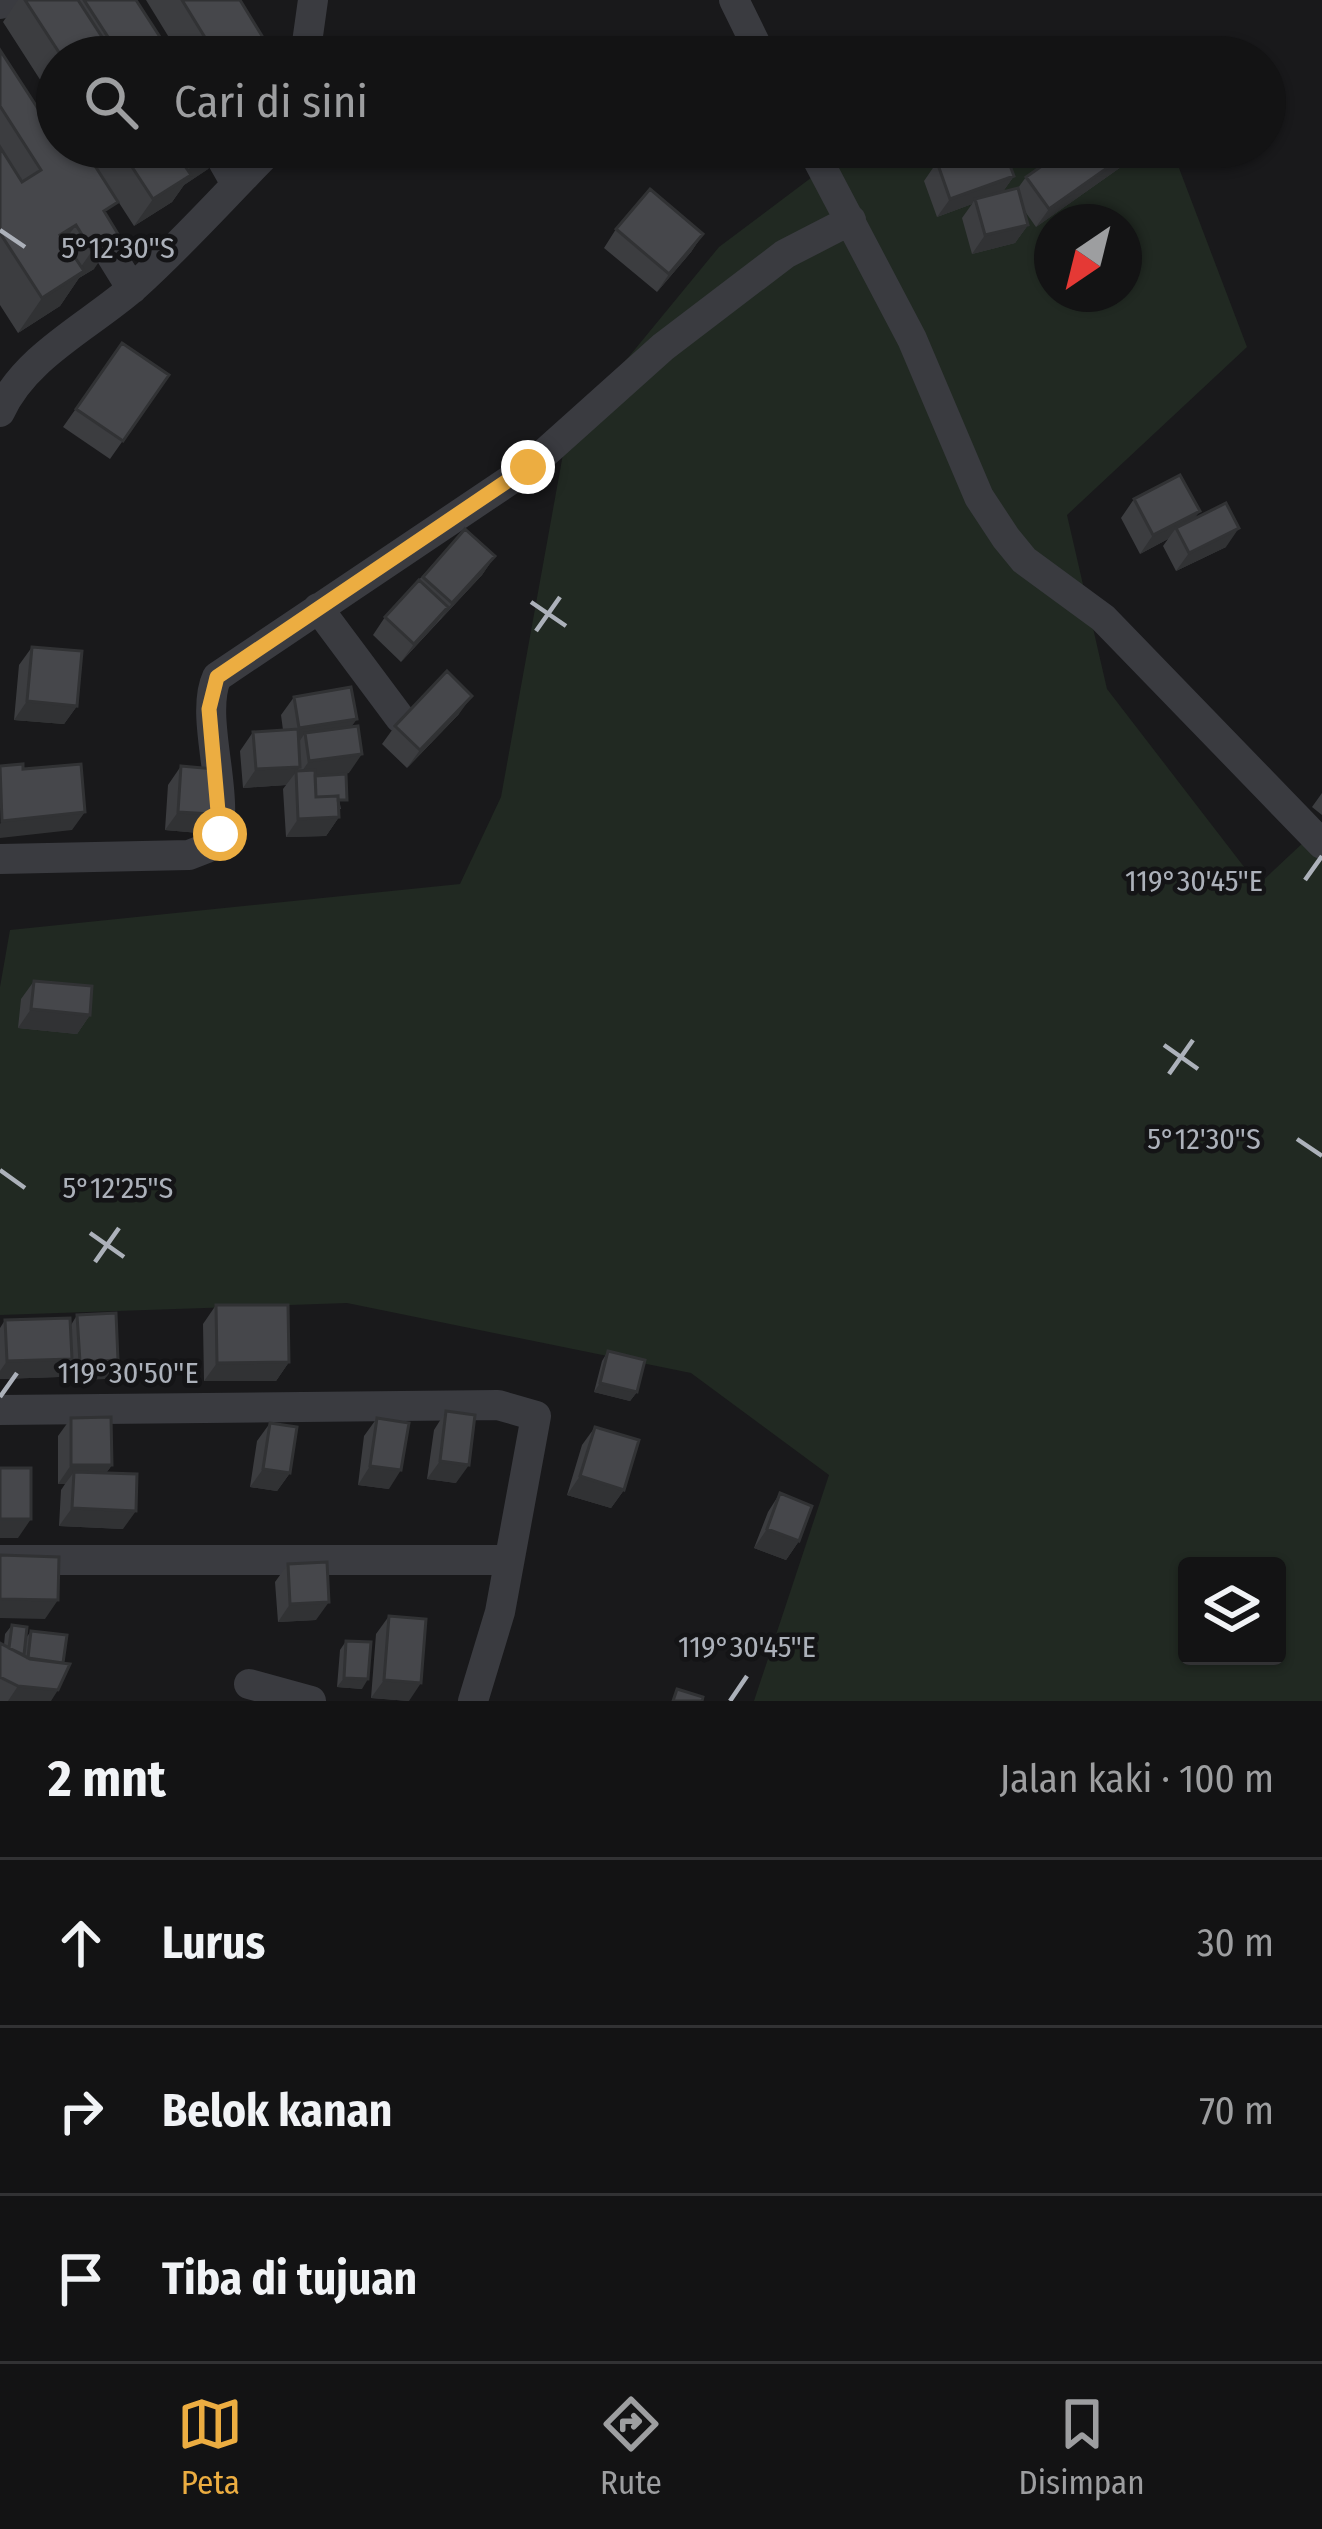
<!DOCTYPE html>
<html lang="id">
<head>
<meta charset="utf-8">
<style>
  :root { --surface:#131314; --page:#202022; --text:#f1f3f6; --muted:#9d9ea0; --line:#323234; --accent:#ecad41 }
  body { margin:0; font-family:"Fira Sans Condensed",sans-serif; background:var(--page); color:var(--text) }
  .controls { position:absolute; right:36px; bottom:36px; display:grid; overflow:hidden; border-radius:12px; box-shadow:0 3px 9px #0004 }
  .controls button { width:108px; height:108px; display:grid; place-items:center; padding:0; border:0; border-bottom:3px solid var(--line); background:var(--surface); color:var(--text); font:60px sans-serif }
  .compass { position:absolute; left:1034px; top:204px; width:108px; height:108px; border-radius:50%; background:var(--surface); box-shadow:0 3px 9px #0004; rotate:215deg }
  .stop { position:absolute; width:36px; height:36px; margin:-27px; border:9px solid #ecad41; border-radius:50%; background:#fff }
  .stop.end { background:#ecad41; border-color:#fff; box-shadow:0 3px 12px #0008 }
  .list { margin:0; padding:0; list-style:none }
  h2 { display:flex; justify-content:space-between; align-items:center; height:156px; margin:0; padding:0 48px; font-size:51px }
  h2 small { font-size:39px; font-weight:400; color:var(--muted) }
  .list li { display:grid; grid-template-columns:78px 1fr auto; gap:36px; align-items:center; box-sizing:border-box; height:168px; padding:0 48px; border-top:3px solid var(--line) }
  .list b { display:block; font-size:45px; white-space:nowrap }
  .list em { font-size:39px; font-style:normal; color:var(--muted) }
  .icon { flex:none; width:66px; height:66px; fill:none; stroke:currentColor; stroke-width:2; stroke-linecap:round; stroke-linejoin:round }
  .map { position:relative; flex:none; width:1322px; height:1701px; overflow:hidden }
  .search { position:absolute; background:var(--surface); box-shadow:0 3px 9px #0004; left:36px; right:36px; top:36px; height:132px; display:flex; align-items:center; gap:30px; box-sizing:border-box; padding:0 42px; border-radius:66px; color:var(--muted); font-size:45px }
  .sheet { height:660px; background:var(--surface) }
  nav { display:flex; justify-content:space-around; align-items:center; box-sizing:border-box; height:168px; border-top:3px solid var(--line); background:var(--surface); font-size:33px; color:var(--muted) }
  nav a { display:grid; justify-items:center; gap:6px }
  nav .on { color:var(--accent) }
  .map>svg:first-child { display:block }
</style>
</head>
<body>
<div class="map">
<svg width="1322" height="1701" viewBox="0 0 1322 1701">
  <rect width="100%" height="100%" fill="#19191b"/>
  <path fill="#212922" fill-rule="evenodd" d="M852 147H1171L1247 347 1067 515 1107 689 1258 885 1322 825V1701H754L829 1475 691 1373 347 1303 0 1315V987L10 930 460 884 501 797 567 432 719 247ZM1052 222H1124V294H1052ZM1187 1566H1277V1656H1187Z"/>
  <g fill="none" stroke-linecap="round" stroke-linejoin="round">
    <path stroke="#3a3b40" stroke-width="30" d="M734 0 762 57
      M0 4 12 0
      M305 57 313 0
      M215 147 236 184
      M811 147 912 339 979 497 1006 538 1024 560 1103 618 1322 844
      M88 218 132 289
      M0 412C25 356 91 325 135 286 183 243 227 193 273 147
      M318 608 400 718
      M0 859 189 855 207 848C241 820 196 722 217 677L528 468 663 347 785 254 851 220
      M0 1410 498 1405 536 1416 500 1612 473 1701
      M0 1560H506
      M249 1684 311 1701"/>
  </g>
  <path fill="#3c3d40" d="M18 0H136L173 57H57V106L3 22Z
    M146 0H240L275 57H181Z
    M0 50 108 217 94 269 79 278 60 306 18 333 0 305Z
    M83 147H224L208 169 184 185 172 202 134 226Z
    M937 162 1014 176 1002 193 1018 188 1026 177 1121 167 1036 227 1024 210 1028 225 1015 243 972 254 962 218 972 204 937 217 924 181Z
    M616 229 703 234 691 252 657 292 604 248Z
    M122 343 169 375 110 459 63 427Z
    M1134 499 1194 519 1226 547 1176 571 1163 546 1168 539 1140 554 1121 518Z
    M465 529 495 556 482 575 401 662 373 635 385 617Z
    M32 647 77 706 64 724 14 720 19 665Z
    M294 697 351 727 349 773 334 775 341 809H339V817L326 836 286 837 283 789 286 785 243 788 240 751 253 732 283 730 281 715Z
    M459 714 407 768 382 744 395 726Z
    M181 766 199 833 165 830 168 785Z
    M1322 793V815L1312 807Z
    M34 981 90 1015 77 1034 18 1028 21 999Z
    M216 1305 289 1362 276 1381H204L203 1324Z
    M77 1315 118 1360 105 1379 68 1380 67 1367 59 1377 0 1379V1328L5 1320 71 1325Z
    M608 1351 637 1392 630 1401 594 1392 602 1361Z
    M446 1411 456 1483 427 1479 434 1430Z
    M71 1418 112 1465 106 1473 123 1529 59 1526 61 1490 65 1484H58V1436Z
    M377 1418 389 1489 358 1485 364 1436Z
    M270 1423 290 1473 277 1491 250 1487 257 1441Z
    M595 1427 624 1490 611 1508 567 1495 582 1445Z
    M780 1493 799 1541 786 1560 754 1548 768 1512Z
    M288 1564 316 1620 278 1622 275 1582Z
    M389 1616 409 1701 371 1698 376 1634Z
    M12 1625 26 1638 31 1631 51 1701H0V1643L4 1645 5 1634Z
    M346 1641 362 1689 337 1687 340 1650Z"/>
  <path fill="#313234" d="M220 147H224L208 169 184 185 172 202 134 226 153 199 180 182 191 166Z
    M1134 149 1121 167 1036 227 1049 209Z
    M1014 176 1001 194 975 199 972 204 937 217 950 199Z
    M76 225 51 260 60 235Z
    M1028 225 1015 243 972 254 985 235Z
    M118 234 94 269 79 278 60 306 18 333 42 298 73 278 92 251Z
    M703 234 691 252 657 292 669 274Z
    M1200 511 1187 529 1176 528 1168 539 1140 554 1153 535Z
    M1239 528 1226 547 1176 571 1189 553Z
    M495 556 482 575 439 621 452 603Z
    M448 607 435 625 401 662 414 644Z
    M472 696 459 714 407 768 420 750Z
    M27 701 77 706 64 724 14 720Z
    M357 719 344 737 305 733 297 745 299 728Z
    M362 754 349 773 296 780 309 761Z
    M300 767 286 785 243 788 256 769Z
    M85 812 72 830 0 838V824L2 821Z
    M178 812 212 814 199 833 165 830Z
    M339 817 326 836 286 837 298 819Z
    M31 1009 90 1015 77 1034 18 1028Z
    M72 1359 59 1377 0 1379V1371L7 1361Z
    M118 1360 105 1379 68 1380 80 1362Z
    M289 1362 276 1381H204L217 1363Z
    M600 1383 637 1392 630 1401 594 1392Z
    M440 1461 469 1465 456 1483 427 1479Z
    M71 1465H112L99 1483 74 1472 65 1484H58Z
    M370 1466 401 1470 389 1489 358 1485Z
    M263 1469 290 1473 277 1491 250 1487Z
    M580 1476 624 1490 611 1508 567 1495Z
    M72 1508 136 1511 123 1529 59 1526Z
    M0 1519H31L18 1538H0Z
    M767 1529 799 1541 786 1560 754 1548Z
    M0 1599 58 1600 45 1619 0 1618Z
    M329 1602 316 1620 278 1622 290 1604Z
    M344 1678 368 1679 362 1689 337 1687Z
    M384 1680 421 1683 409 1701 371 1698Z
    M18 1686 58 1690 51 1701H8Z"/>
  <path fill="#46474b" stroke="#313234" stroke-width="3" d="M25 0H78L115 57H62Z
    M84 0H136L173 57H121Z
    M182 0H240L275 57H217Z
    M0 50 57 138V147H63L69 156 83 147 118 202 104 211 118 234 92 251 76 225 60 235 84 271 42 298 0 233V147L22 182 41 170 0 106Z
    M119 147H172L191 175 153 199Z
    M179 147H220L191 166Z
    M978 147H1003L1014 176 950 199 937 162Z
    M1069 147H1133L1134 149 1049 209 1026 177Z
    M1018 188 1028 225 985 235 975 199Z
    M650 189 703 234 669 274 616 229Z
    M122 343 169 375 123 441 76 409Z
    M1180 475 1200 511 1153 535 1134 499Z
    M1226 503 1239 528 1189 553 1176 528Z
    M465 529 495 556 452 603 423 577Z
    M419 580 448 607 414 644 385 617Z
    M32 647 82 651 77 706 27 701Z
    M447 671 472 696 420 750 395 726Z
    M351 687 357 719 299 728 294 697Z
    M358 726 362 754 309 761 305 733Z
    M298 729 300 767 256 769 253 732Z
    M23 764V769L81 764 85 812 2 821 0 766Z
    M181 766 215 769 212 814 178 812Z
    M315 770 316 797 338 796 339 817 298 819 296 771Z
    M346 774 347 800H338V796L316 797 315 776Z
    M34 981 92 986 90 1015 31 1009Z
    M216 1305H288L289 1362 217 1363Z
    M116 1313 118 1360 80 1362 77 1315Z
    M70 1318 72 1359 7 1361 5 1320Z
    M608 1351 645 1360 637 1392 600 1383Z
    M446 1411 475 1415 469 1465 440 1461Z
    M111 1417 112 1465H71V1418Z
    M377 1418 409 1423 401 1470 370 1466Z
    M270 1423 297 1427 290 1473 263 1469Z
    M595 1427 639 1440 624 1490 580 1476Z
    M0 1468H31V1519H0Z
    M74 1472 137 1474 136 1511 72 1508Z
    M780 1493 812 1506 799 1541 767 1529Z
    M0 1555 59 1557 58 1600 0 1599Z
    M327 1562 329 1602 290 1604 288 1564Z
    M389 1616 426 1619 421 1683 384 1680Z
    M12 1625 27 1627 24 1655 9 1648Z
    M31 1631 67 1635 63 1663 28 1658Z
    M346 1641 371 1642 368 1679 344 1678Z
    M0 1643 30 1659 70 1664 58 1690 18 1686 0 1677Z
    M677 1689 703 1697 702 1701H673Z"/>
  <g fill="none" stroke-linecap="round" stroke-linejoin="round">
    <path stroke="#ecad41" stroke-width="15" d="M220 834 209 709 217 677 528 467"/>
  </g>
  <path fill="none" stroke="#acb1ba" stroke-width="4.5" d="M0 230 25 247M531 602 566 626M536 631 560 597M1305 880 1322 856M1164 1045 1198 1069M1169 1074 1193 1040M1297 1139 1322 1156M0 1170 25 1188M90 1233 124 1257M95 1262 119 1228M0 1397 17 1373M730 1701 747 1676"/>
  <g font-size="30" text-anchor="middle" fill="#acb1ba" stroke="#141416" stroke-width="9" stroke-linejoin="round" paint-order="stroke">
    <text x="118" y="258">5°12'30"S</text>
    <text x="1194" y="891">119°30'45"E</text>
    <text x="1204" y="1149">5°12'30"S</text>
    <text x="118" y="1198">5°12'25"S</text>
    <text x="128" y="1383">119°30'50"E</text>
    <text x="747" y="1657">119°30'45"E</text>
  </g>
</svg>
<div class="controls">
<button><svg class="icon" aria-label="layers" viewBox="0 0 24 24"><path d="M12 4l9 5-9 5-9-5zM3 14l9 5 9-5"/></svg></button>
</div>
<svg class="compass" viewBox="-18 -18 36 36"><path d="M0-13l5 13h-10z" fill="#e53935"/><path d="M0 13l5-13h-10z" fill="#9d9ea0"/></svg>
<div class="stop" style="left:220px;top:834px"></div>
<div class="stop end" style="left:528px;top:467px"></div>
<div class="search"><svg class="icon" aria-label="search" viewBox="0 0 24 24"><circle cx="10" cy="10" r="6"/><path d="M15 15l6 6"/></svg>Cari di sini</div>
</div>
<section class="sheet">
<h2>2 mnt<small>Jalan kaki · 100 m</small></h2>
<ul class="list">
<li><svg class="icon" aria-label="ahead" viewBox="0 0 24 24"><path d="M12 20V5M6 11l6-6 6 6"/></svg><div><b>Lurus</b></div><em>30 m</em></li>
<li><svg class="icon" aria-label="right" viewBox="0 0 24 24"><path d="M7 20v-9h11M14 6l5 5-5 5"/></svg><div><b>Belok kanan</b></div><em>70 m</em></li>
<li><svg class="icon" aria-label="arrive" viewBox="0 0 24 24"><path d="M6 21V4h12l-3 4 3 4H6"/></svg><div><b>Tiba di tujuan</b></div></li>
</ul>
</section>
<nav>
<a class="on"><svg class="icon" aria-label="map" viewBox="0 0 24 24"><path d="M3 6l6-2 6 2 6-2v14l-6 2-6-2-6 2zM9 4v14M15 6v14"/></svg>Peta</a>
<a><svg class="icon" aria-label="directions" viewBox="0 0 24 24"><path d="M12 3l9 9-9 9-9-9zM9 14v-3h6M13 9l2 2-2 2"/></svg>Rute</a>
<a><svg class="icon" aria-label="saved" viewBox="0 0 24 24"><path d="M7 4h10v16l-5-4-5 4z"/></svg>Disimpan</a>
</nav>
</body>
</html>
